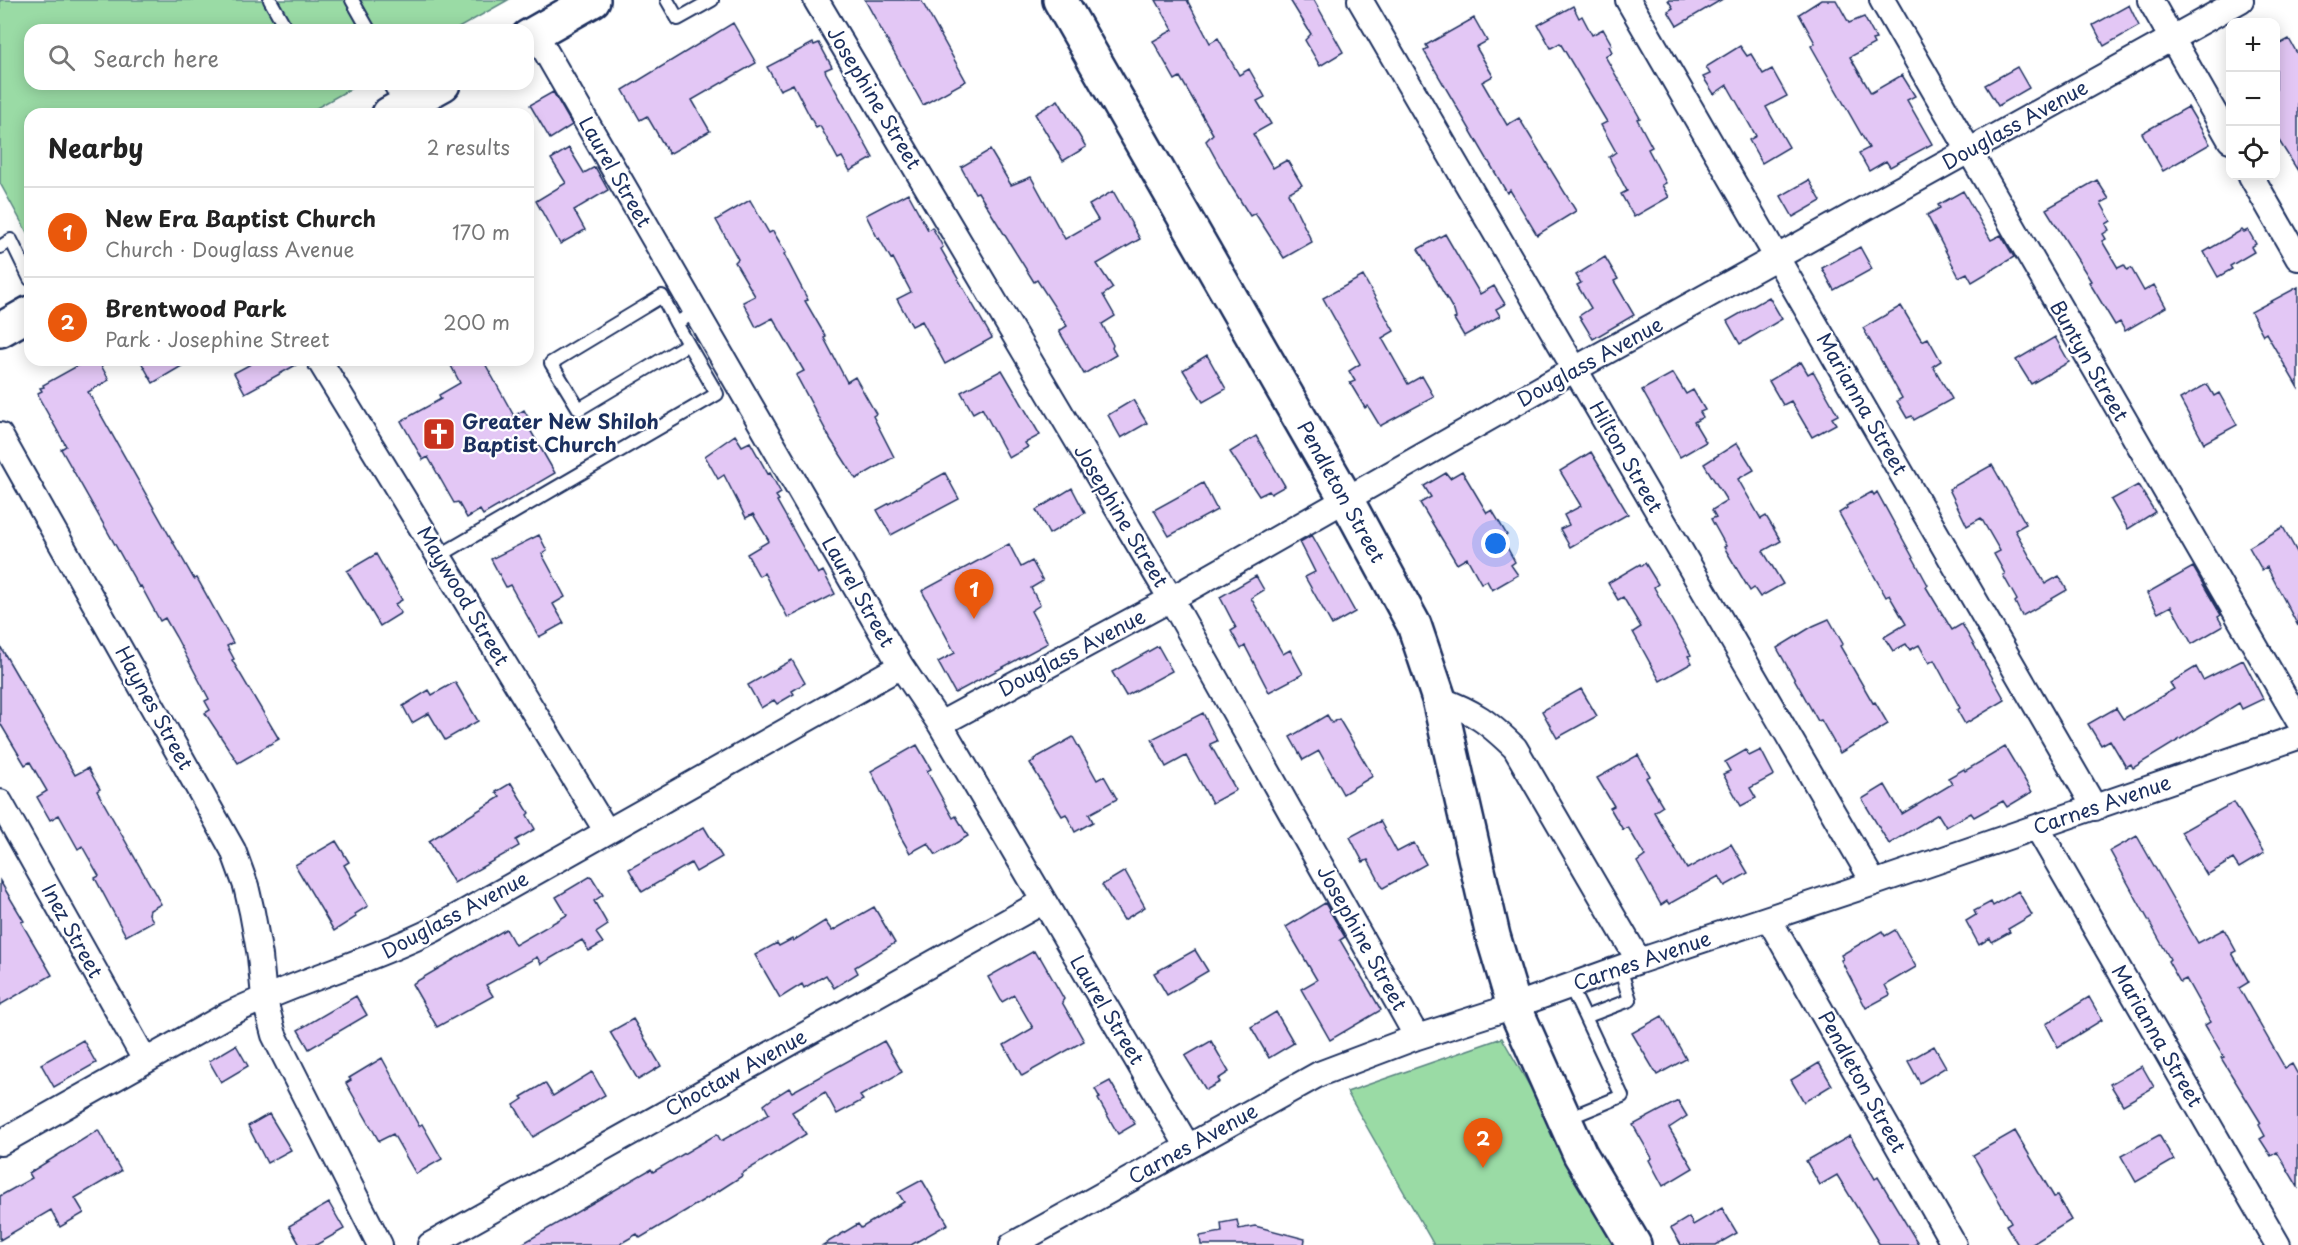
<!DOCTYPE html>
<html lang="en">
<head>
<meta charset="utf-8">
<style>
  :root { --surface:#fff; --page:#f6f6f6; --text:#222; --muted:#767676; --line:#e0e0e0; --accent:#ea580c }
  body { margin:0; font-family:"Playpen Sans",sans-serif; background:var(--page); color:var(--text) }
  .controls { position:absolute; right:18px; top:18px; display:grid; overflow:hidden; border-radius:12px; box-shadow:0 3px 15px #0003 }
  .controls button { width:54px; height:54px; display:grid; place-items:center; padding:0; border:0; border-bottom:2px solid var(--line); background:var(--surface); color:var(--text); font:30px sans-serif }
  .you { position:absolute; left:1496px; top:544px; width:21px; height:21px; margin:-15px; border:4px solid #fff; border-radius:50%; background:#1a73e8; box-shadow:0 0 0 9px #1a73e833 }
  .badge { display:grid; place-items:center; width:39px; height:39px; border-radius:50%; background:var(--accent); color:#fff; font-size:20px; font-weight:700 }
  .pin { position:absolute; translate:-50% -50px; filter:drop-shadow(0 2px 3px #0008) }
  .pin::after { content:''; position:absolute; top:32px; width:21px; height:18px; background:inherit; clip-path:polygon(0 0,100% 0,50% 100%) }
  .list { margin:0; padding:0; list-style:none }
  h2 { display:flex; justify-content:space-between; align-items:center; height:78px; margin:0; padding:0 24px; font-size:26px }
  h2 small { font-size:20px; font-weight:400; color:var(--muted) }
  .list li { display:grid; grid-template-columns:39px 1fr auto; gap:18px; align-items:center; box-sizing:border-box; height:90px; padding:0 24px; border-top:2px solid var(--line) }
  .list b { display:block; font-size:22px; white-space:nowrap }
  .list p { margin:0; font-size:20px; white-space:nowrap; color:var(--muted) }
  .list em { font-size:20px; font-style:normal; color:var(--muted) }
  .icon { flex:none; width:33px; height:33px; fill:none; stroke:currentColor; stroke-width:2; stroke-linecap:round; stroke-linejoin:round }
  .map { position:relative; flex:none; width:2298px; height:1245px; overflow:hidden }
  .search { position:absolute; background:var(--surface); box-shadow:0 3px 15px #0003; left:24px; top:24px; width:510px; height:66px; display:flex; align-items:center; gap:15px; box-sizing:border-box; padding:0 21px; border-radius:18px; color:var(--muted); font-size:22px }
  .panel { position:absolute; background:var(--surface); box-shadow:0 3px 15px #0003; left:24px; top:108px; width:510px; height:258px; border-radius:18px }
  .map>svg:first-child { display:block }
</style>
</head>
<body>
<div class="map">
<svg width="2298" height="1245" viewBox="0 0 2298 1245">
  <rect width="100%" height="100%" fill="#fff"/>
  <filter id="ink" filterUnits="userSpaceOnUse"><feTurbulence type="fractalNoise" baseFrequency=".0167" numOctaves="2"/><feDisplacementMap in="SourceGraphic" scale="12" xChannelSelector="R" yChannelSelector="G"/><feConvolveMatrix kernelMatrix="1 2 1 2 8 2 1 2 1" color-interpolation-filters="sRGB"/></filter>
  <g filter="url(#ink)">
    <path fill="#9adba5" stroke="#5a8582" stroke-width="1.5" d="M0 0H508L455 30H30V84H359L306 114H30V238L0 183Z
      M1502 1038 1621 1245H1434L1347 1092Z"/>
    <path fill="#e3c7f5" stroke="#1b2f5e" stroke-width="1.5" d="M865 0H921L966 81 923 105Z
      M1156 0H1187L1210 43 1218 38 1239 75 1249 69 1265 97 1257 101 1271 124 1253 134 1273 168 1287 160 1302 185 1288 193 1312 242 1284 258 1255 213 1250 216 1228 181 1206 141 1213 134 1180 77 1175 80 1153 41 1173 30Z
      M1290 0H1314L1343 52 1320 66 1305 40 1311 34Z
      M1668 0H1721L1677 26 1668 11 1673 8Z
      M1821 0H1836L1849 23 1864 17 1876 39 1872 40 1874 44 1850 57 1871 93 1902 75 1915 96 1907 100 1932 144 1890 167 1886 161 1869 171 1859 153 1869 148 1811 46 1815 43 1799 14Z
      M2129 5 2139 26 2104 46 2093 25Z
      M1573 6 1579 18 1582 16 1592 35 1603 29 1612 45 1609 46 1612 52 1605 56 1640 118 1637 119 1652 147 1648 149 1666 183 1662 185 1669 197 1634 217 1621 194 1627 191 1609 157 1616 152 1601 125 1607 122 1560 43 1551 48 1538 25Z
      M1474 18 1487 41 1476 47 1493 76 1482 82 1507 125 1519 118 1576 211 1537 235 1510 190 1507 193 1424 51 1428 48 1426 45Z
      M733 23 756 63 692 100 710 131 669 154 647 116 640 120 623 90Z
      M2289 39 2298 55V171L2276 136V46Z
      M813 43 814 45 819 43 832 67 825 70 826 73 873 158 850 171 842 157 838 159 820 126 816 128 793 84 780 90 767 67Z
      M1740 46 1747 56 1751 54 1763 74 1772 69 1787 96 1766 107 1789 147 1762 163 1749 140 1756 136 1727 85 1714 94 1703 77 1710 74 1706 67Z
      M2017 67 2029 88 1998 106 1985 85Z
      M553 92 572 125 550 139 530 105Z
      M1058 100 1086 147 1063 161 1035 114Z
      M2188 107 2210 144 2163 171 2142 133Z
      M569 148 584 173 595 167 608 190 574 210 585 230 560 244 536 201 566 183 551 159Z
      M990 150 1011 185 1031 177 1065 239 1098 220 1089 205 1113 191 1140 239 1097 264 1113 288 1103 295 1115 316 1102 324 1113 345 1112 348 1116 355 1084 374 1059 331 1067 326 1037 280 1034 282 978 192 975 193 961 167Z
      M1809 180 1821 201 1793 217 1781 196Z
      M2097 180 2109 199 2101 203 2111 221 2106 224 2109 230 2103 234 2106 239 2102 241 2118 268 2124 265 2127 270 2131 268 2144 291 2154 285 2166 307 2125 331 2120 322 2115 325 2089 282 2091 281 2046 209Z
      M1963 191 1991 240 2001 235 2014 257 1972 282 1967 273 1959 277 1927 215 1940 208 1938 205Z
      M908 193 928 230 932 227 943 247 941 249 992 338 945 364 922 321 912 326 897 299 911 292 893 258 891 259 879 238 878 239 866 215Z
      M750 200 769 233 773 231 786 253 784 254 808 300 805 301 826 337 824 338 847 382 855 377 876 414 873 416 894 457 856 479 831 440 796 375 804 371 773 318 756 327 743 302 755 296 735 262 738 259 716 220Z
      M2242 230 2244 232 2248 230 2256 244 2251 247 2254 252 2230 266 2232 269 2218 277 2204 252Z
      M1445 234 1480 294 1494 286 1505 304 1496 309 1500 316 1464 336 1454 319 1456 318 1454 311 1418 249Z
      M1860 247 1872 269 1834 290 1822 268Z
      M1605 257 1618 279 1614 281 1634 315 1593 339 1579 316 1591 308 1577 285 1581 283 1576 275Z
      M1363 276 1394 331 1382 338 1408 384 1422 376 1434 397 1380 426 1368 406 1365 408 1350 383 1355 381 1349 371 1360 364 1323 298Z
      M2298 287V388L2266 333 2263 335 2251 312Z
      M1769 297 1782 319 1740 344 1727 321Z
      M1901 306 1922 341 1928 338 1941 361 1933 366 1952 399 1914 420 1912 416 1907 418 1897 401 1902 398 1863 328Z
      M2055 337 2069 362 2031 384 2016 360Z
      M1207 355 1226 389 1203 402 1183 370Z
      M88 360H98L109 380 88 392 194 579 197 578 233 643 227 646 234 659 232 660 279 739 238 763 205 713 210 710 205 701 209 699 176 637 165 618 160 621 141 586 139 587 61 449 66 446 39 398 38 393 42 391 40 388 44 387 43 385Z
      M140 360H192L153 383Z
      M258 360H305L245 393 234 373Z
      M448 360H483L514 416 524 410 533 426 529 428 555 473 483 515 480 510 467 518 458 502 454 503 428 457 423 460 401 421 441 399 439 395 460 383Z
      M1801 362 1808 374 1813 371 1838 415 1832 418 1836 424 1812 437 1791 401 1783 405 1769 381Z
      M1002 370 1040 435 1025 443 1028 447 1009 458 982 408 973 413 961 392Z
      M1673 373 1686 394 1693 390 1705 410 1700 412 1703 417 1694 422 1706 442 1680 457 1642 390Z
      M2207 384 2214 396 2219 393 2237 425 2204 443 2180 399Z
      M1133 400 1147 423 1121 438 1108 415Z
      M735 435 742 446 750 442 768 474 770 473 781 493 776 496 779 500 777 501 818 574 823 571 835 594 788 618 764 573 759 576 747 554 769 541 753 514 746 518 724 475 718 479 705 456Z
      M1256 436 1285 486 1271 494 1269 491 1259 496 1230 452Z
      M1737 443 1754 470 1738 479 1761 519 1766 516 1781 541 1763 551 1783 584 1760 597 1754 588 1750 591 1724 547 1726 546 1711 519 1716 517 1712 510 1727 501 1704 464Z
      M1591 452 1628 514 1570 547 1560 529 1569 525 1564 515 1581 506 1560 471Z
      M1992 465 2026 524 2015 530 2045 584 2059 576 2067 590 2022 616 2015 602 2017 600 2003 575 2005 574 1994 554 2000 551 1981 518 1967 526 1949 489Z
      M1462 471 1487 513 1492 510 1507 535 1502 538 1515 562 1511 565 1518 575 1492 590 1487 581 1481 583 1467 558 1457 564 1420 503 1431 497 1424 486 1446 473 1450 478Z
      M945 473 959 499 891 535 877 510Z
      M1203 483 1217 510 1169 536 1154 510Z
      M2138 485 2155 512 2128 529 2111 500Z
      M1072 488 1085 513 1049 534 1036 510Z
      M1872 492 1874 495 1877 492 1928 585 1926 587 1952 630 1962 624 2005 700 1965 724 1957 710 1960 708 1934 660 1929 663 1919 645 1910 650 1906 644 1893 651 1884 637 1906 624 1889 595 1886 597 1839 513 1847 508 1846 506Z
      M2283 527 2298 554V626L2267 567 2262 570 2249 547Z
      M539 535 547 551 542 554 565 597 553 604 564 623 539 637 510 585 506 587 491 559Z
      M1312 535 1355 612 1332 625 1305 577 1315 572 1300 542Z
      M1009 544 1021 567 1032 561 1043 581 1031 588 1040 605 1031 611 1048 643 955 693 938 662 955 653 922 591Z
      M376 554 402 600 395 604 401 613 380 626 347 571Z
      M1645 563 1658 584 1654 587 1655 589 1691 655 1688 656 1692 663 1660 681 1633 632 1641 627 1623 597 1618 600 1608 583 1640 564 1641 566Z
      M2193 567 2221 615 2218 617 2223 626 2192 644 2171 606 2158 613 2147 593Z
      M1256 576 1264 590 1251 598 1283 654 1290 650 1303 674 1269 692 1245 646 1241 649 1231 631 1236 628 1220 597Z
      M1829 619 1843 644 1840 646 1873 703 1875 702 1888 724 1840 753 1821 720 1818 721 1777 648 1813 626Z
      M0 646 75 775 88 768 100 789 97 791 161 904 150 910 149 914 153 921 126 936 95 878 99 876 82 846 78 849 59 815 50 820 37 797 47 791 30 762 25 765 0 723Z
      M1158 646 1172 671 1126 696 1112 672Z
      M792 660 805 683 792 691 794 694 777 704 774 700 761 708 748 685Z
      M2243 660 2263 699 2242 709 2239 703 2133 768 2131 764 2126 767 2110 740 2101 745 2088 724 2116 708 2123 719 2174 689 2170 683 2196 667 2203 680Z
      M455 682 478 721 445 740 429 713 412 723 403 706 429 690 432 695Z
      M1581 689 1597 716 1557 738 1542 711Z
      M1203 713 1217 741 1210 744 1236 790 1212 803 1186 756 1166 767 1152 739Z
      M1327 715 1332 723 1339 719 1373 776 1343 794 1319 751 1303 760 1290 737Z
      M1073 737 1097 780 1104 776 1117 799 1089 814 1093 822 1075 832 1066 814 1062 816 1030 763 1035 760 1034 759Z
      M917 745 931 769 927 771 953 818 956 816 968 836 936 855 928 843 910 853 899 834 901 833 871 771Z
      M2005 747 2032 792 2007 807 2003 801 1974 817 1971 813 1946 827 1938 814 1889 844 1862 799 1885 785 1902 814 1952 784 1948 778 1964 769 1965 771Z
      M1746 750 1749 756 1761 750 1774 775 1750 788 1756 798 1741 806 1723 774 1730 771 1725 762Z
      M1638 755 1650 776 1646 778 1663 806 1654 812 1687 869 1731 844 1748 873 1725 886 1719 876 1669 904 1667 901 1661 905 1637 862 1645 856 1628 827 1623 830 1610 808 1614 806 1597 778Z
      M511 783 529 813 527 815 535 829 516 840 519 846 454 883 429 841 500 797 496 792Z
      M2234 802 2264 853 2239 868 2233 859 2207 875 2181 832Z
      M1380 821 1397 852 1414 843 1426 864 1383 888 1368 860 1363 862 1350 837Z
      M704 827 722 857 696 872 691 863 642 892 629 869Z
      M2137 836 2198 943 2224 929 2236 951 2232 953 2249 982 2239 988 2285 1068 2292 1064 2298 1075V1187L2277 1152 2271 1156 2260 1139 2265 1136 2259 1125 2261 1123 2221 1058 2224 1057 2205 1025 2210 1022 2186 979 2180 982 2168 961 2170 959 2110 851Z
      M336 841 349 862 344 865 368 906 355 914 356 917 334 931 295 865Z
      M1125 871 1145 907 1124 920 1102 885Z
      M591 876 603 895 594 901 608 925 596 933 603 943 589 951 582 940 541 964 537 957 486 985 493 996 437 1027 412 984 506 929 515 945 567 915 556 897Z
      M0 881 24 921 21 922 52 975 0 1005Z
      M2018 891 2032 915 2008 929 2010 932 1992 942 1990 938 1979 945 1966 921 1976 915 1974 911 1991 902 1993 906Z
      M1325 903 1345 937 1340 940 1381 1010 1330 1040 1301 989 1317 980 1286 927Z
      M874 907 895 943 855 967 858 973 834 988 826 975 804 988 802 984 780 998 755 955 777 943 779 946 792 939 793 941 825 921 832 931Z
      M1895 930 1916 967 1885 985 1890 995 1866 1008 1841 960 1843 959 1841 955 1882 931 1885 936Z
      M1195 950 1208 971 1167 995 1154 973Z
      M1034 951 1038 958 1040 957 1064 999 1062 1002 1084 1041 1022 1076 1004 1045 1033 1028 1014 995 1002 1002 988 977Z
      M356 996 367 1015 309 1049 298 1030Z
      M2089 997 2102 1020 2058 1047 2046 1024Z
      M1276 1012 1294 1043 1269 1058 1251 1027Z
      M1662 1016 1686 1059 1657 1075 1632 1033Z
      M633 1019 661 1066 638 1080 610 1032Z
      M83 1040 96 1063 54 1087 41 1064Z
      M884 1041 902 1072 860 1096 863 1100 837 1114 825 1092 792 1112 806 1134 741 1174 742 1176 717 1192 640 1238 637 1234 618 1245H520L651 1169 653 1172 717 1134 721 1141 769 1114 764 1105 773 1098 789 1088 792 1092Z
      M1211 1041 1229 1072 1218 1079 1220 1082 1206 1090 1185 1056Z
      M236 1045 248 1066 221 1082 209 1061Z
      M1934 1046 1946 1067 1920 1083 1908 1061Z
      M382 1058 419 1126 422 1124 442 1159 416 1174 393 1134 379 1141 346 1083 351 1080 349 1078Z
      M1819 1063 1832 1085 1804 1102 1791 1080Z
      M2142 1066 2154 1087 2123 1105 2110 1084Z
      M592 1072 605 1095 533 1137 514 1105 523 1099 521 1097 545 1083 553 1096Z
      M1110 1081 1135 1124 1118 1134 1098 1099 1100 1098 1095 1089Z
      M1678 1101 1687 1116 1669 1128 1693 1168 1663 1186 1649 1160 1652 1158 1633 1125Z
      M269 1114 291 1150 267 1163 248 1126Z
      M98 1130 121 1171 75 1198 84 1213 60 1227 51 1210 0 1240V1196L32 1178 29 1173Z
      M2015 1131 2054 1197 2057 1196 2071 1220 2031 1245H2018L2006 1225 2011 1222 1973 1155Z
      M2159 1135 2174 1160 2136 1182 2121 1156Z
      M1850 1136 1875 1179 1878 1177 1919 1245H1880L1837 1175 1820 1185 1806 1161Z
      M922 1180 948 1224 911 1245H823L858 1224 861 1228 904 1202 898 1193Z
      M329 1203 344 1229 316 1245H300L289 1226Z
      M1722 1208 1737 1233 1716 1245H1681L1671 1228 1689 1217 1693 1225Z
      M1237 1220 1239 1229 1255 1226 1305 1239 1304 1245H1201L1200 1236 1222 1232 1221 1223Z"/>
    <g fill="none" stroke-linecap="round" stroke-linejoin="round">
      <g stroke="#1b2f5e" stroke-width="16">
        <path id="lane" d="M270 0 287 30
          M352 0 369 30
          M667 0 678 19 712 0
          M389 84 402 106
          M0 247 11 240 30 279
          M676 323 688 344 579 409 551 363 662 296 676 323 696 312
          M439 556 717 394 688 344
          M1570 986 1585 1017 1630 1000 1620 968
          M1566 1119 1622 1096 1585 1017"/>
      </g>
      <g stroke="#1b2f5e" stroke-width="28">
        <path id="street" d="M816 0 1171 599 1417 1037
          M1360 0 1874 883
          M1628 0 2095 808
          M1882 0 2298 720
          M2150 0 2230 140
          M535 33 901 666 940 724 1188 1147
          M2251 176 2298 258
          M319 360 607 832
          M0 435 233 850 246 886 252 912 260 956 264 997 274 1035 380 1245
          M1439 699C1475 712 1488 722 1515 748L1639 961
          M940 724 1171 599 1575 369 2241 0
          M0 802 145 1060
          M2037 827 2278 1245
          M1769 919 1954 1245
          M0 1143 227 1015C294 982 366 963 433 930L901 666
          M430 1245 1042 902
          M1012 1245 1319 1074 1417 1037 1514 1006 1639 961 1874 883 2298 737"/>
      </g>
      <g stroke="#1b2f5e" stroke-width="38">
        <path id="secondary" d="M1060 0 1346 499 1414 625 1439 699 1493 936 1514 1006 1580 1154 1634 1245
          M528 37 593 0
          M389 114 443 84
          M0 330 30 313"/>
      </g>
      <use href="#lane" stroke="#fff" stroke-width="12"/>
      <use href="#street" stroke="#fff" stroke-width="24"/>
      <use href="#secondary" stroke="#fff" stroke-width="33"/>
    </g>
  </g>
  <defs>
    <g id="church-square" transform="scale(1.725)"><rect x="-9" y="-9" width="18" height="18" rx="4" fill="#c8321e" stroke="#fff"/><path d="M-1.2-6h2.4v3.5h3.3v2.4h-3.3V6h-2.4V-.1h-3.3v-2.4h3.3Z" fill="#fff"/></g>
  </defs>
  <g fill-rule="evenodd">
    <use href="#church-square" x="439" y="434"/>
  </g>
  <g text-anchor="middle" stroke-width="4.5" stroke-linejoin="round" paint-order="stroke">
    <g font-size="20" fill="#1b2f5e" stroke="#fff">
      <text transform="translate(874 98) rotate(59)" y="7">Josephine Street</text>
      <text transform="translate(2015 125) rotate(-29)" y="7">Douglass Avenue</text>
      <text transform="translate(615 172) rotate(60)" y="7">Laurel Street</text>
      <text transform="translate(2089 361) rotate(60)" y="7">Buntyn Street</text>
      <text transform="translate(1590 362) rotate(-29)" y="7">Douglass Avenue</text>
      <text transform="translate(1862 404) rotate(60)" y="7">Marianna Street</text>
      <text transform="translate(1626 457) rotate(60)" y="7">Hilton Street</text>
      <text transform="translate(1341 492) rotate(61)" y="7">Pendleton Street</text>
      <text transform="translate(1121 516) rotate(59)" y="7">Josephine Street</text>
      <text transform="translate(858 592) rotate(60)" y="7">Laurel Street</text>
      <text transform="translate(463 596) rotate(59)" y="7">Maywood Street</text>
      <text transform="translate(1072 653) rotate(-28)" y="7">Douglass Avenue</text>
      <text transform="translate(154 708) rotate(61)" y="7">Haynes Street</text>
      <text transform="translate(2102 805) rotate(-19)" y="7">Carnes Avenue</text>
      <text transform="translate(455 915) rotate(-28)" y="7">Douglass Avenue</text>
      <text transform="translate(72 931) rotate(61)" y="7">Inez Street</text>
      <text transform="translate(1362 938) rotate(61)" y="7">Josephine Street</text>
      <text transform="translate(1642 961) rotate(-19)" y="7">Carnes Avenue</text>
      <text transform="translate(1107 1010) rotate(59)" y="7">Laurel Street</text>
      <text transform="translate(2157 1036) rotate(60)" y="7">Marianna Street</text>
      <text transform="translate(736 1073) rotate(-29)" y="7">Choctaw Avenue</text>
      <text transform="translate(1862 1082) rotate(61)" y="7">Pendleton Street</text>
      <text transform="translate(1193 1144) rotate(-29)" y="7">Carnes Avenue</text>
    </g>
    <g font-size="20" font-weight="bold" fill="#1b2f5e" stroke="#fff" text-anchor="start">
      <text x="462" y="429">Greater New Shiloh<tspan x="462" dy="23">Baptist Church</tspan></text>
    </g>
  </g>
</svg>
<div class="controls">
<button>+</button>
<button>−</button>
<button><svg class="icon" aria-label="locate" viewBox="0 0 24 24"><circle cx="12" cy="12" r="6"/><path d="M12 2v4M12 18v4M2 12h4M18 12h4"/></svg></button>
</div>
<div class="you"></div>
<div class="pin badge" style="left:974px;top:619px">1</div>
<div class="pin badge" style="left:1483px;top:1168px">2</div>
<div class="search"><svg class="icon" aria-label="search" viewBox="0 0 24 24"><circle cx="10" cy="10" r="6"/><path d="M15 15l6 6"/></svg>Search here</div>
<section class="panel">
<h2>Nearby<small>2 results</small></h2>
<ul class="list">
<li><span class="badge">1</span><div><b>New Era Baptist Church</b><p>Church · Douglass Avenue</p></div><em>170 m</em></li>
<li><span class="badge">2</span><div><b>Brentwood Park</b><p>Park · Josephine Street</p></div><em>200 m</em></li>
</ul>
</section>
</div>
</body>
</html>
